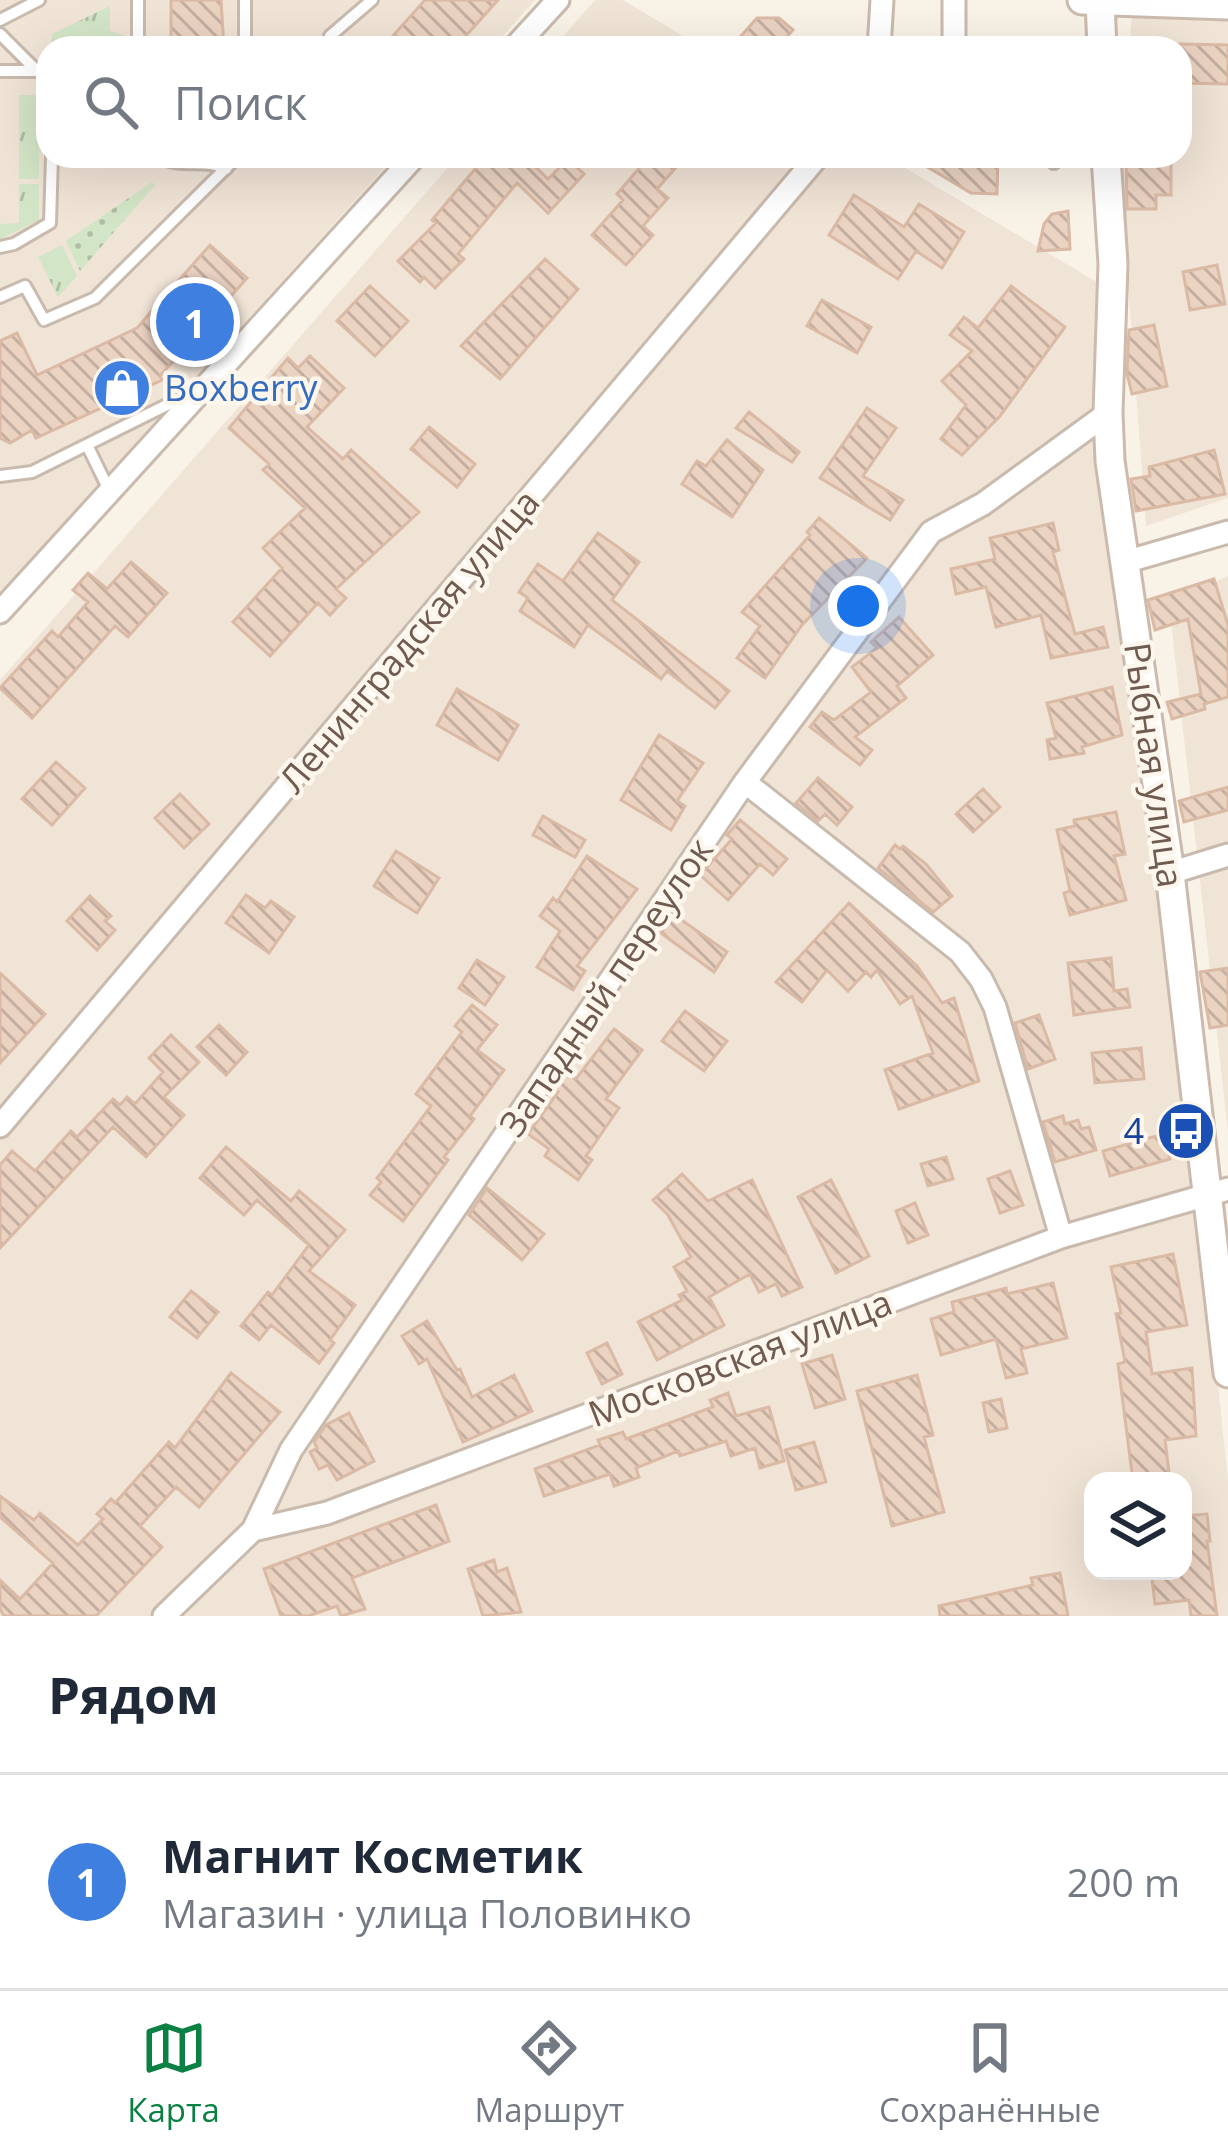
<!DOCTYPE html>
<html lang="ru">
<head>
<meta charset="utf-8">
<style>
  :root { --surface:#fff; --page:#f6f6f7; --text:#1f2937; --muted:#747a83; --line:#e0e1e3; --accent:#0b8043 }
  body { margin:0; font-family:"Open Sans",sans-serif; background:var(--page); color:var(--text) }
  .controls { position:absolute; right:36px; bottom:36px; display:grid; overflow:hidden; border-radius:24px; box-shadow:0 12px 48px #0002 }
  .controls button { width:108px; height:108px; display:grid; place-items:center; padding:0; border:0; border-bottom:3px solid var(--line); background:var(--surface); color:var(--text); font:60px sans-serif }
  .you { position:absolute; left:858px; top:606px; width:42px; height:42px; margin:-30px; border:9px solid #fff; border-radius:50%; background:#1a73e8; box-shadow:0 0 0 18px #1a73e833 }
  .badge { display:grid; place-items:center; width:78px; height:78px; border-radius:50%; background:var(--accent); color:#fff; font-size:39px; font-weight:700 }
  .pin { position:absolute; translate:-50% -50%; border:6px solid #fff; box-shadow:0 3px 12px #0006 }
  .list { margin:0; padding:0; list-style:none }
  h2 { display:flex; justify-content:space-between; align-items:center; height:156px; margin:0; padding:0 48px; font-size:51px }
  h2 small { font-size:39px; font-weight:400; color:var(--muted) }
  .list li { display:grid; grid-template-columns:78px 1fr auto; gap:36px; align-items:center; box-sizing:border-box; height:216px; padding:0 48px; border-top:3px solid var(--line) }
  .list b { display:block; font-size:45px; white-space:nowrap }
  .list p { margin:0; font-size:39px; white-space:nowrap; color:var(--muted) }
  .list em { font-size:39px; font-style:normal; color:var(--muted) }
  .icon { flex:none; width:66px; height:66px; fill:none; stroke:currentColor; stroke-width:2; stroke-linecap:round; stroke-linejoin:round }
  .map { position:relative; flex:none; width:1228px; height:1616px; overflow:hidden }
  .search { position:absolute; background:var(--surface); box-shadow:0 12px 48px #0002; left:36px; right:36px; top:36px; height:132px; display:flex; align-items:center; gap:30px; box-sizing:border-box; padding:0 42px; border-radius:36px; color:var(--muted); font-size:45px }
  .sheet { height:372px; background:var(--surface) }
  nav { display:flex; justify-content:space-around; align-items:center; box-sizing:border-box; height:168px; border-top:3px solid var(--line); background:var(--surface); font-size:33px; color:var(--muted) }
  nav a { display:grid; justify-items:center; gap:6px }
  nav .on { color:var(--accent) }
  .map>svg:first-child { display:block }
</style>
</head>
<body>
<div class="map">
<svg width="1228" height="1616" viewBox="0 0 1228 1616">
  <defs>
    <pattern id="grass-tufts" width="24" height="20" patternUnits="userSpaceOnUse" patternTransform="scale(3)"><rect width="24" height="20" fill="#d3e5c7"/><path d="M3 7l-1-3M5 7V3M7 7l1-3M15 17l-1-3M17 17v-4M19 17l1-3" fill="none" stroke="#afbda4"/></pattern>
    <pattern id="park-dots" width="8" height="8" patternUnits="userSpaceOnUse" patternTransform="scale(3)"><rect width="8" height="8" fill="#d3e5c7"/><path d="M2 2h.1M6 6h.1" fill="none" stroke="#afbda4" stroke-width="1.8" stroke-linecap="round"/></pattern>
    <pattern id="building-back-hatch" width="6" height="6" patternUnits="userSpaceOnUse" patternTransform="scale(3)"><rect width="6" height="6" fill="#ebd3c2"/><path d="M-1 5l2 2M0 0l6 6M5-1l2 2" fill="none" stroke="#c3aea0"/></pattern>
  </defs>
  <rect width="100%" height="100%" fill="#f9f2e7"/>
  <path fill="#f0e4d6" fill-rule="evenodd" d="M0 0H535L492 48H48V156H395L0 594Z
    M595 0H623L703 48H553Z
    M1132 16 1228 19V498L1146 526 1119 162 1120 156H1180V48H1129Z
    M458 156H885L1100 284 1228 1479V1616H0V680ZM1093 1481H1183V1571H1093Z
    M1228 576V1132L1169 603Z"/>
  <path fill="url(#grass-tufts)" d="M110 6V31L126 36 128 48H105V43H60L59 48H52V34Z
    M19 95H40L39 179H19Z
    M19 184H39V220L0 239V224L19 223Z
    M62 245 77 276 58 297 38 257Z"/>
  <path fill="url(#park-dots)" d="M152 182 155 185 80 271 66 241Z"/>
  <path fill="url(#building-back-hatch)" stroke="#dbbaa5" stroke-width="3" d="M171 0H221L224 48H171Z
    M425 0H498L455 48H382Z
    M757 18H779L793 30 777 48H753L740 37Z
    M1180 44 1228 45V84L1180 83Z
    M486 156H524L548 179 568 159 584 174 548 213 517 183 458 254 464 259 435 288 424 277 420 282 398 261 436 223 432 220Z
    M629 156H686L657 189 668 198 643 226 653 235 626 265 592 235 623 200 617 194 641 166Z
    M909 156H998L997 194 971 193Z
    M1126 156H1171V195H1156V209H1127Z
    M854 195 904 227 919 204 964 232 942 268 916 251 898 279 829 235Z
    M1068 211 1070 249 1038 251 1044 224 1052 214Z
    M210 245 247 278 160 376 162 380 36 438 32 430 10 443 0 438V341L17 333 37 375 137 328Z
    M545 259 578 289 500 379 461 346Z
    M1217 265 1225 304 1190 310 1183 272Z
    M370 286 408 321 375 356 337 321Z
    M1011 286 1065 327 1000 416 962 455 941 439 966 405 942 381 972 351 950 335 964 317 978 328Z
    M822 300 871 327 857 353 807 326Z
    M1154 325 1167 386 1132 394 1127 374 1129 330Z
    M310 356 344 388 307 427 343 459 351 450 419 512 336 589 346 598 330 615 318 603 270 656 233 622 282 568 263 548 305 508 263 470 269 464 229 428 288 358 298 368Z
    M867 408 896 428 863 476 903 500 890 520 820 478Z
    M749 412 799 452 792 462 736 428Z
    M429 427 475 464 457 487 411 449Z
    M727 440 763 470 732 517 682 484 697 461 706 466Z
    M1214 450 1225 494 1136 511 1131 479 1150 476 1149 467Z
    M819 518 867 558 802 625 765 678 737 658 760 626 742 612 810 535 807 532Z
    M1053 523 1059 550 1053 552 1075 634 1103 627 1108 647 1051 658 1041 615 996 627 986 587 956 594 951 569 995 559 990 538Z
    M598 533 639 562 612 600 729 691 715 708 667 671 661 679 588 625 574 647 520 611 528 598 519 592 538 564 563 581Z
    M131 562 167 593 128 637 115 626 32 718 0 688 52 631 58 637 88 602 73 590 88 573 107 589Z
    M1214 579 1228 625V697L1204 704 1205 709 1172 719 1167 702 1201 694 1188 619 1155 630 1148 600Z
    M899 617 933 655 897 686 906 698 855 737 872 750 860 765 810 727 822 712 834 720 871 692 852 667 877 648 871 642Z
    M1112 687 1122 735 1082 747 1084 753 1050 759 1047 740 1056 738 1047 703Z
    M457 689 518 725 498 760 437 725Z
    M659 735 703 763 677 801 685 806 671 830 621 800Z
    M56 762 85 788 52 825 22 799Z
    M818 778 852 807 837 825 825 814 818 821 796 803Z
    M1228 787V810L1184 822 1179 801Z
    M983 789 1000 807 973 832 956 814Z
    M180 794 209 824 184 848 155 818Z
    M1116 812 1125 854 1114 856 1126 900 1070 915 1064 893 1070 891 1057 830 1075 826 1074 820Z
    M543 816 585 840 575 857 533 835Z
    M740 820 787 859 773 875 760 864 728 900 700 875 732 839 727 835Z
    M895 845 900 849 903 846 926 864 952 896 933 912 878 868Z
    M396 851 439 878 417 913 374 886Z
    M587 856 637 889 577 966 585 971 573 990 537 967 560 931 540 916 553 898 557 902Z
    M246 895 265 908 271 901 294 917 269 953 226 923Z
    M90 896 111 916 105 921 115 930 97 950 67 921Z
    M849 903 917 966 942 1003 954 998 979 1081 899 1109 885 1070 933 1053 912 996 900 1004 877 970 871 977 866 972 848 991 827 970 802 1002 776 982Z
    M673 914 727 952 714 972 661 933Z
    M1111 958 1114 991 1127 989 1130 1007 1074 1015 1068 963Z
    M477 960 504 977 485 1005 459 988Z
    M1228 968V1025L1210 1028 1200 972Z
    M0 973 45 1014 0 1063Z
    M472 1005 497 1025 477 1050 504 1070 470 1116 474 1119 444 1157 448 1160 403 1221 370 1195 381 1182 377 1178 431 1106 416 1094 462 1032 455 1026Z
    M685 1011 727 1041 704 1071 662 1041Z
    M1039 1015 1055 1059 1028 1069 1015 1023Z
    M219 1025 247 1052 226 1075 197 1047Z
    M614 1029 642 1050 606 1099 619 1108 586 1156 592 1160 578 1180 545 1156 549 1149 528 1134 558 1092 554 1089 566 1072 576 1079Z
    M171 1035 199 1062 164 1097 184 1115 146 1157 113 1127 0 1248V1165L12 1151 35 1171 71 1131 77 1137 113 1099 120 1105 127 1097 135 1104 163 1072 149 1058Z
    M1141 1048 1144 1079 1095 1083 1092 1053Z
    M1063 1116 1065 1124 1078 1120 1081 1129 1089 1127 1096 1150 1055 1162 1043 1122Z
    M1163 1134 1170 1159 1110 1176 1103 1151Z
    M226 1147 291 1201 299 1191 345 1230 309 1271 355 1305 330 1340 334 1343 319 1363 271 1325 259 1340 241 1326 268 1292 272 1295 309 1245 257 1200 244 1215 200 1178Z
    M946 1157 953 1179 928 1186 921 1164Z
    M1010 1171 1023 1205 1000 1213 988 1179Z
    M682 1174 708 1201 752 1180 802 1287 782 1296 776 1284 759 1292 750 1274 709 1297 724 1325 657 1360 638 1322 682 1300 679 1295 687 1291 674 1267 691 1257 668 1215 653 1200Z
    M831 1180 869 1256 836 1273 798 1197Z
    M487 1188 544 1234 522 1260 469 1215Z
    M915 1203 928 1235 908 1243 896 1211Z
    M1173 1254 1187 1325 1146 1332 1152 1374 1192 1368 1196 1436 1165 1440 1170 1481H1133L1118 1364 1125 1362 1116 1314 1121 1313 1111 1267Z
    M1053 1283 1067 1338 1021 1349 1027 1373 1006 1378 996 1339 941 1355 931 1319 954 1312 952 1302 1006 1288 1007 1294Z
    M191 1291 218 1312 197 1338 170 1317Z
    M427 1321 457 1370 460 1369 472 1397 514 1375 532 1411 463 1442 427 1359 419 1364 402 1336Z
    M607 1343 622 1374 602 1384 587 1353Z
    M832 1355 845 1399 815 1408 802 1364Z
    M231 1373 280 1412 199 1507 176 1487 140 1526 162 1547 96 1616H4L0 1609V1580L20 1599 53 1563 0 1517V1496L34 1520 40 1513 78 1545 103 1519 97 1514 111 1499 115 1503 169 1442 175 1448Z
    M917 1375 933 1435 924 1437 944 1512 892 1526 857 1391Z
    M728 1393 736 1416 769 1407 784 1461 760 1468 755 1448 731 1456 726 1441 680 1456 678 1451 636 1468 639 1477 614 1486 610 1474 544 1496 535 1469 600 1445 598 1440 623 1432 626 1439 713 1407 710 1400Z
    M1001 1399 1007 1428 989 1432 983 1403Z
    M349 1413 374 1461 337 1480 328 1465 319 1469 310 1452 317 1448 314 1442 326 1425Z
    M814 1442 826 1482 796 1490 785 1450Z
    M436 1505 449 1541 352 1578 365 1609 341 1616 337 1606 308 1616H281L264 1569Z
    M1207 1514 1210 1541H1207L1217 1616H1191L1189 1600 1155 1604 1151 1571H1183V1516Z
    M494 1560 497 1572 507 1568 521 1612 483 1616 468 1569Z
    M1060 1573 1068 1616H940L939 1606 1033 1585 1031 1578Z"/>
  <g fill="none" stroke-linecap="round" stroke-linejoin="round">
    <g stroke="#c9baae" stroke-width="16">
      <path id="lane" d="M0 20 39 0
        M0 34 37 71
        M138 48V0
        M245 48V0
        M334 48 330 36 372 0
        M0 71H48
        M160 156C179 170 206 157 226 169
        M1054 156V163
        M0 247 14 244 50 223 52 156
        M0 297 25 286 44 320 95 298 238 156
        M87 445 109 490
        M0 476 32 472 193 392"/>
    </g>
    <g stroke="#c9baae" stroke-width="27">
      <path id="street" d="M954 0V48
        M514 48 558 0
        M879 48 882 0
        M1125 562 1228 532
        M0 612 415 156
        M745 782 960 952 981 979 995 1007 1061 1237
        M1170 873 1228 855
        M0 1126 818 156
        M253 1530 327 1513 1061 1237 1228 1189
        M164 1616 253 1530 291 1450 745 782 931 532 983 504 1108 413"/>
    </g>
    <g stroke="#ccbbad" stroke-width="33">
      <path id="secondary" d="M1082 0 1228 5
        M1100 1 1102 48
        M1106 156 1113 264 1108 413 1110 461 1170 873 1228 1373"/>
    </g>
    <use href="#lane" stroke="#fff" stroke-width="10"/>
    <use href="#street" stroke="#fff" stroke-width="21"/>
    <use href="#secondary" stroke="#fff" stroke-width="27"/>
  </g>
  <defs>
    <g id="shop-disc" transform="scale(3)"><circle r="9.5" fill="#3f7fe0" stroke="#fcf6ed"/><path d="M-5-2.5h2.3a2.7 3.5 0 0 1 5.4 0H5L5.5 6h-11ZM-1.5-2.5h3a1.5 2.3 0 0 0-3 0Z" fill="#fff"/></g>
    <g id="bus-disc" transform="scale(3)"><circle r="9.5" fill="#1a4fb4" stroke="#fcf6ed"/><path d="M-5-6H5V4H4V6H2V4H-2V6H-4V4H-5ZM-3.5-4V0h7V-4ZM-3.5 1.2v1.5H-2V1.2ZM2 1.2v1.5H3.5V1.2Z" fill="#fff"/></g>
  </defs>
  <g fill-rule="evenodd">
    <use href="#shop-disc" x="122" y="388"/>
    <use href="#bus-disc" x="1186" y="1131"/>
  </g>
  <g text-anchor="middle" stroke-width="9" stroke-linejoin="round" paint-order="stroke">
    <g font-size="36" fill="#366cbe" stroke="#fcf6ed" text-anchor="start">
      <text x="164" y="401">Boxberry</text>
    </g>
    <g font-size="36" fill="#6f5b4f" stroke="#fcf6ed">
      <text transform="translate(409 641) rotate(-50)" y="13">Ленинградская улица</text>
      <text transform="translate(1154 765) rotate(82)" y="13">Рыбная улица</text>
      <text transform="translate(606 987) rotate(-56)" y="13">Западный переулок</text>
      <text transform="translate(740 1358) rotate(-21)" y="13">Московская улица</text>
    </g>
    <g font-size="36" fill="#164399" stroke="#fcf6ed" text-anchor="end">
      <text x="1144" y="1144">4</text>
    </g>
  </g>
</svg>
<div class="controls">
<button><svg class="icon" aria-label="layers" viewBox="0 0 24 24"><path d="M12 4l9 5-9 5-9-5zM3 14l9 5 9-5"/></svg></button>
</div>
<div class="you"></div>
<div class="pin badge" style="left:195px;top:322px;background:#3f7fe0">1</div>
<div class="search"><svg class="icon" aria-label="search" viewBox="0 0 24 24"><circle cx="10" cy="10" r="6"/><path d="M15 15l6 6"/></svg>Поиск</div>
</div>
<section class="sheet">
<h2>Рядом<small></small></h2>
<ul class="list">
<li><span class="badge" style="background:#3f7fe0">1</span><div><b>Магнит Косметик</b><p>Магазин · улица Половинко</p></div><em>200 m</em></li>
</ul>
</section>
<nav>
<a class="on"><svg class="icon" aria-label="map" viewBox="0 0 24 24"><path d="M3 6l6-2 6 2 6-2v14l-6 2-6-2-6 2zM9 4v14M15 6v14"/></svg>Карта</a>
<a><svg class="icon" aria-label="directions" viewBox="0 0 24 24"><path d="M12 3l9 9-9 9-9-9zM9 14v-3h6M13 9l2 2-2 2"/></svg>Маршрут</a>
<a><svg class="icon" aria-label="saved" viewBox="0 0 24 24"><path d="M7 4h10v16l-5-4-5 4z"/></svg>Сохранённые</a>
</nav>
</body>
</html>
